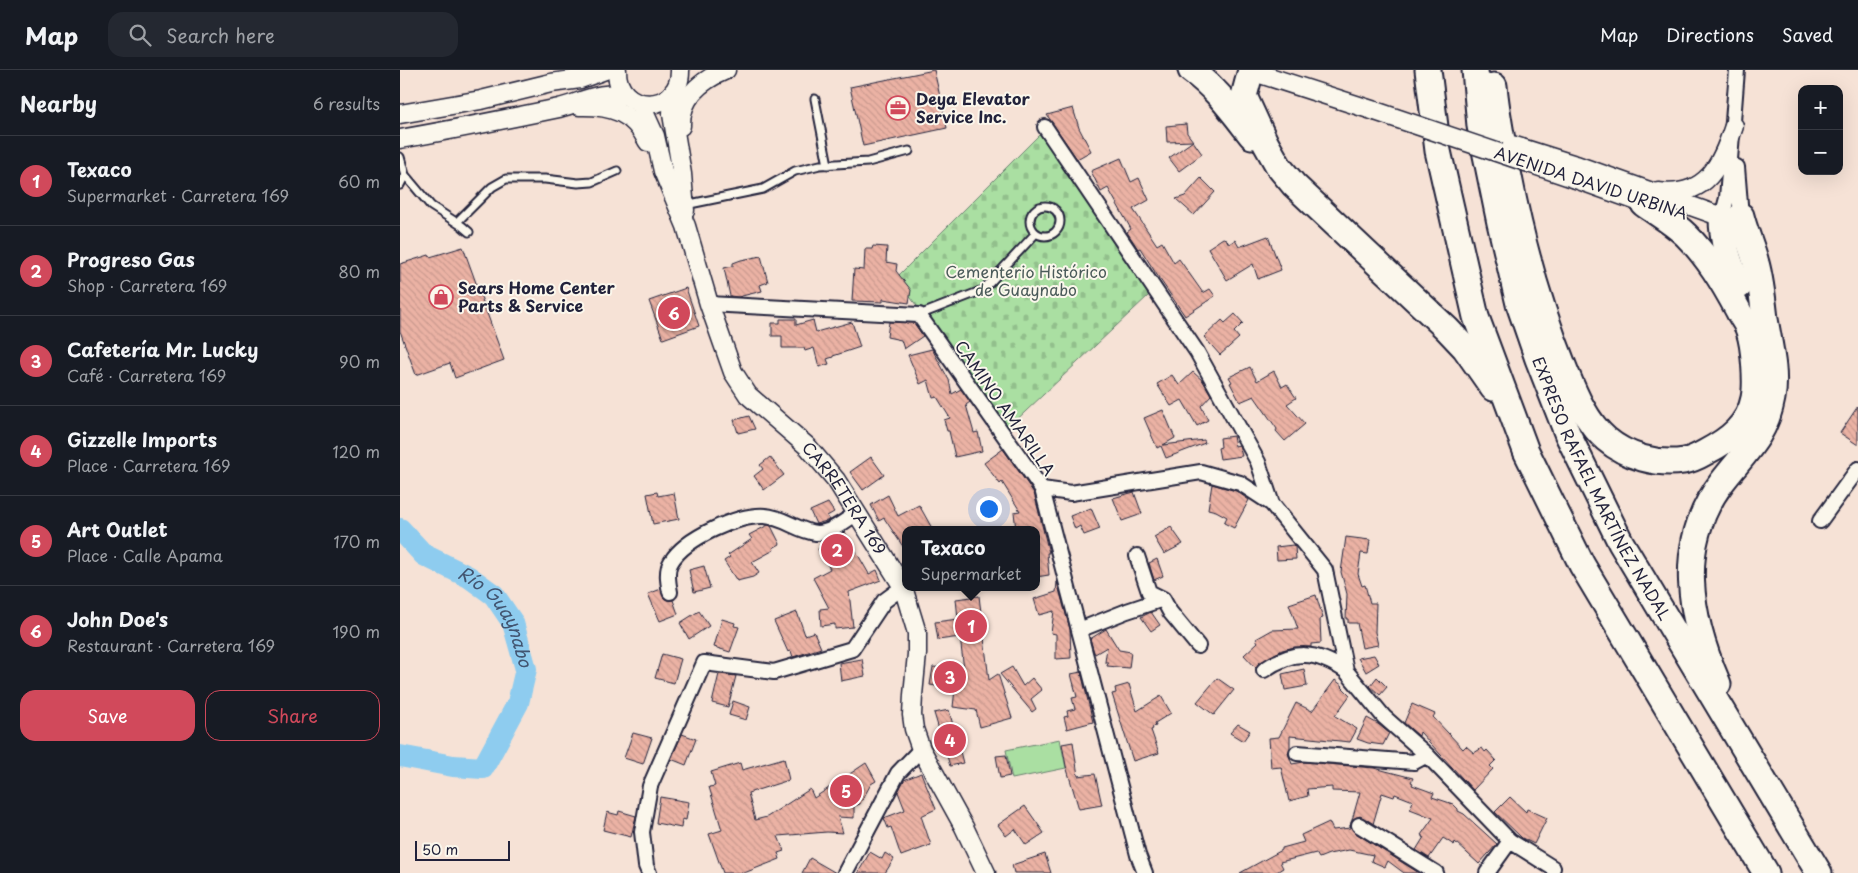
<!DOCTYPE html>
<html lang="en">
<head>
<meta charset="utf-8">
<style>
  :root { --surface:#171b24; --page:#242831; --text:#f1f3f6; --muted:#9ea1a6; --line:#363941; --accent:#d1495b }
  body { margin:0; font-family:"Playpen Sans",sans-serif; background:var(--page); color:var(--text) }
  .controls { position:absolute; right:15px; top:15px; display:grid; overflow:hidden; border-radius:10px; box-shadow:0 5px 20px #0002 }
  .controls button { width:45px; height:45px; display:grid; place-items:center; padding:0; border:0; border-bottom:1px solid var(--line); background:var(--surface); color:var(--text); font:25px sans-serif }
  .scale { position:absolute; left:15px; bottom:12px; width:95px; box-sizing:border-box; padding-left:5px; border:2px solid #22223b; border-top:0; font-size:14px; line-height:18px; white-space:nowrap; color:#22223b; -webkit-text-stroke:4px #fbf7ec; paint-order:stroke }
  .you { position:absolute; left:588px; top:438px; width:18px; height:18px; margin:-12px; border:4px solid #fff; border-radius:50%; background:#1a73e8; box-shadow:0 0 0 8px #1a73e833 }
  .badge { display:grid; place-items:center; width:32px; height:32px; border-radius:50%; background:var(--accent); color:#fff; font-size:16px; font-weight:700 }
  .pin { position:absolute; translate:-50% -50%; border:2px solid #fff; box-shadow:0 1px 5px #0006 }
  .popup { position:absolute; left:502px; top:456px; width:138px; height:65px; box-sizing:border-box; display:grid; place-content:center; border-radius:10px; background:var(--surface); filter:drop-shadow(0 1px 4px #0005); font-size:16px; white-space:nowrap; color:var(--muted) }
  .popup b { font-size:19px; color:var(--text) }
  .popup::after { content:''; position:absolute; left:50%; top:100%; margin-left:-10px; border:10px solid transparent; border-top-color:var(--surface) }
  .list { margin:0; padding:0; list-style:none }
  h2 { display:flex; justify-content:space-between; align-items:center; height:65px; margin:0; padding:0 20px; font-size:21px }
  h2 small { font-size:16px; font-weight:400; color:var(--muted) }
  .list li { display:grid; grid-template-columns:32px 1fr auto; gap:15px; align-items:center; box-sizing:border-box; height:90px; padding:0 20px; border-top:1px solid var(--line) }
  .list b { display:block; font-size:19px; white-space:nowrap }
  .list p { margin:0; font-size:16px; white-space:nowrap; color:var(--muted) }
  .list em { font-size:16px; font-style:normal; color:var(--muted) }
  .actions { display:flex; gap:10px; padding:15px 20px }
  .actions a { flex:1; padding:11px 0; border:1px solid var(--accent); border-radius:15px; text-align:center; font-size:18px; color:var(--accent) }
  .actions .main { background:var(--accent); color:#fff }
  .icon { flex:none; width:28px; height:28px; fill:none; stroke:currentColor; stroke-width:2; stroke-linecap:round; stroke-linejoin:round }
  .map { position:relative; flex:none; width:1458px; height:803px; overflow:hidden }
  header { display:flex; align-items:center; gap:30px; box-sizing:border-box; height:70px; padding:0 25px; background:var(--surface); border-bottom:1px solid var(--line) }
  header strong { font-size:24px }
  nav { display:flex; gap:28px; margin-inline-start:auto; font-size:18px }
  .search { width:350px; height:45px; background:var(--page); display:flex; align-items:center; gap:12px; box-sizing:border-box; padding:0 18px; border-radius:15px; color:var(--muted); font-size:19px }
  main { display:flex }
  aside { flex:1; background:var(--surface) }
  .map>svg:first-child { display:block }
</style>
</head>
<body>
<header>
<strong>Map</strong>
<div class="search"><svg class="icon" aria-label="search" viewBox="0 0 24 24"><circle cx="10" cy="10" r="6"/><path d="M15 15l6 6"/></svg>Search here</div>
<nav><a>Map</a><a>Directions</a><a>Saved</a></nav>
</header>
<main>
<aside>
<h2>Nearby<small>6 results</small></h2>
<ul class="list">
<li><span class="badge">1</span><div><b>Texaco</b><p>Supermarket · Carretera 169</p></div><em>60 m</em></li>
<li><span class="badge">2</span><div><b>Progreso Gas</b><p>Shop · Carretera 169</p></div><em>80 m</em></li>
<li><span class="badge">3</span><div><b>Cafetería Mr. Lucky</b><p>Café · Carretera 169</p></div><em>90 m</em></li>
<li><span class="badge">4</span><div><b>Gizzelle Imports</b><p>Place · Carretera 169</p></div><em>120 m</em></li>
<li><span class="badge">5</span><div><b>Art Outlet</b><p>Place · Calle Apama</p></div><em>170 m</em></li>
<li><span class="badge">6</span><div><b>John Doe's</b><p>Restaurant · Carretera 169</p></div><em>190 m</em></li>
</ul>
<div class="actions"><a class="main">Save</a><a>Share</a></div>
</aside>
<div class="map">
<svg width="1458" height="803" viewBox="0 0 1458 803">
  <defs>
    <pattern id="cemetery-stones" width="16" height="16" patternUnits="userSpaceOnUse" patternTransform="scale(1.25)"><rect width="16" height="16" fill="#aadfa2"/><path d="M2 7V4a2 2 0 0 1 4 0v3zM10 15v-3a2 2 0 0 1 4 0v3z" fill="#92bf8c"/></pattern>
    <pattern id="building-back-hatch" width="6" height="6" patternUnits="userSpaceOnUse" patternTransform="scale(1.25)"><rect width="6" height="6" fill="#ebb2a4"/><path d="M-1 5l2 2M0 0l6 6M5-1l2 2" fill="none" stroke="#c9998e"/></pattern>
  </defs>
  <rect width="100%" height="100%" fill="#f6e2d6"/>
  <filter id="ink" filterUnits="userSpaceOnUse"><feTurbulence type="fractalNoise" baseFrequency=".02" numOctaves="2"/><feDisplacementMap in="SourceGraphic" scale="10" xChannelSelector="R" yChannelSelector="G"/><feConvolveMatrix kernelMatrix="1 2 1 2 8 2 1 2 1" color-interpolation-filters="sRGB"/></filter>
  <g filter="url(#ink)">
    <path fill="#aadfa2" stroke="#66806e" d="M660 669 666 698 612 709 606 680Z"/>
    <path fill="url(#cemetery-stones)" stroke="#66806e" d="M640 64 749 225 608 358 496 208Z"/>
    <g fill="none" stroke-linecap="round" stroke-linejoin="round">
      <path stroke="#8eccef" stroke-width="22" id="s1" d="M0 459 24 485 69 507 94 525 113 553 126 599 118 633 83 698 53 696 0 686"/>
    </g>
    <path fill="url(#building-back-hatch)" stroke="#22223b" d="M534 0 547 58 463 76 450 17Z
      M673 38 679 58 691 81 677 89 647 45Z
      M786 54 787 63 793 71 767 72 766 56Z
      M793 71 802 84 779 101 769 88Z
      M721 88 731 112 739 108 749 130 733 139 757 175 762 172 774 193 779 189 803 223 810 219 815 226 785 246 757 205 740 178 738 179 727 162 731 159 708 118 701 122 691 101Z
      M801 108 815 122 794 145 776 129 785 126Z
      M868 166 881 200 858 209 853 194 827 210 808 178 823 168 826 169 829 174 835 170 839 177Z
      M473 176 487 177 486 192 497 194 496 201 511 220 509 233 483 229V232L452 231 454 199 464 200 465 179H472Z
      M63 177 104 290 55 308 50 293 16 305 0 261V194L29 185 30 187Z
      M361 186 368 212 360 215 362 221 338 227 330 226 324 198 333 196V193L341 190Z
      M286 218 299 256 263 269 249 231Z
      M835 244 843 253 834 262 839 268 820 285 804 267 822 250 825 253Z
      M380 249H396V255L413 250 416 262 452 252 460 277 433 286V287L427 289 429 294 419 297 414 278 405 281 404 278H382V266H372V253H380Z
      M489 252 514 253 523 266 504 279 501 270 487 267Z
      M532 279 549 310 552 324 561 319 570 332 566 335 574 363 578 362 582 381 555 387 549 361H547L544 350 550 348 537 327 533 328 528 310 520 314 508 285Z
      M850 297 857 311 874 301 882 317 887 314 896 328 887 334 905 354 885 371 876 361 877 359 854 326 840 332 830 313 832 312 829 307Z
      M793 302 803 311 811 325 801 336 808 350 797 356 782 330 771 336 757 314 772 305 779 315Z
      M1458 336V375L1440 363Z
      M763 340 775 368 763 375 804 370 805 373 766 388 761 376 757 378 744 348Z
      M349 346 355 359 338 363 334 350Z
      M833 366 835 376 839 375 842 386 820 389 818 378 821 377 820 368Z
      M603 379 634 423 649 483H647L649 505 636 507V460H616L614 442 620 441 602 412 600 414 584 393Z
      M370 387 384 405 364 420 354 406 363 399 360 395Z
      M471 387 484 405 463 420 450 402Z
      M812 414 836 421 849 430 834 458 824 453 827 447 816 441 808 439Z
      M257 422 258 426 274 423 279 449 253 454 247 424Z
      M734 422 742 444 722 451 713 428Z
      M488 425 498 446 519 435 533 460H506V481L484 448 479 451 471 435Z
      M428 433 434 442 427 446 430 450 416 454 410 441Z
      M691 438 700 459 684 465 680 456 675 459 670 446Z
      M368 455 371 456 380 474 373 478 374 480 352 492 359 503 353 507 337 511 324 491 330 487 328 485 352 469 349 465Z
      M771 457 783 474 764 484 754 467Z
      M445 462 469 504 477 500 481 510 449 522 453 557 435 559V554L421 556 420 539 429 538 413 508 430 499 418 479 426 473 425 471Z
      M946 467 970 470 968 484 961 483 958 504 962 516 965 515 970 533H976L975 562 978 575 962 578 957 553H948V549H946L947 524 941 502Z
      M893 475 895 477 896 489 877 490 876 477Z
      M757 489 763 506 754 510 749 493Z
      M304 496 310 518 294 522 289 500Z
      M657 512 670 559 671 588 656 589V564L651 563 654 541 639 545 634 529 656 522Z
      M261 519 264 528 268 530H273L278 544 260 551 248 524Z
      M916 525 923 548 920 549 921 573 911 574V577H895L882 580 859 593 856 598 844 585 858 572 856 569 872 560 898 559 889 534Z
      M579 526 589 610 598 604 612 648 580 657 576 640 553 637 555 619 530 615 533 597 564 600 560 567 538 570 535 552 558 549 556 529Z
      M299 541 309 556 289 569 280 553Z
      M397 542 405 565 414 562 421 578 393 587 391 581 388 582 374 551Z
      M751 542 760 555 751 561 741 547Z
      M322 549 335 553 334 556 339 557 330 582 314 577Z
      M706 559 719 580 731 582 729 598 707 596 708 592H705L707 577 695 584 694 582 690 569Z
      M262 584 281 589 274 613 255 608Z
      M974 585 979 594 966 602 958 588Z
      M462 589 465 606 441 611 439 593Z
      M612 597 623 616 632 608 642 620 631 629 636 639 632 642 600 604Z
      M904 599 907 616 885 620 882 604Z
      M681 602 693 652 667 659 664 647 668 646 667 641 675 639 672 628 677 627 671 604Z
      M319 604 336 606 328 637 312 633Z
      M977 607 987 617 980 625 970 616Z
      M817 608 834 620 814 645 797 632Z
      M935 610 943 616 942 617 950 625 935 646 957 659 950 672 890 666V677L888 683 892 694 904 692 974 698 1013 708 1011 712 1013 713 1012 715 1034 723 1032 727 1053 734 1058 739V741L1064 744 1097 774 1079 794 1055 772 1054 775 1043 768 1029 788 1016 780 1024 767 1021 765 1033 748 1010 739 1013 731 995 724 994 727 982 723 973 754 960 746 952 750 960 722 932 721V717L907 719 908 726 889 731 881 697 871 698 869 668 879 667 896 633 912 641Z
      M729 614 737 641 761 626 771 643 755 653 756 656 752 657 753 659 751 660 759 683 733 691 712 624 716 623 715 618Z
      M333 631 350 637 346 650 329 645Z
      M1012 634 1035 644 1033 647 1063 679 1066 676 1074 683 1082 678 1085 682 1087 680 1096 690 1090 696 1093 699 1073 720 1020 662 1019 666 1004 653Z
      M549 640 563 693 550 696 534 643Z
      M967 648 978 654 989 663 983 675 968 673 957 669Z
      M838 654 850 661 843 671 830 663Z
      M233 663 252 668 243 694 224 688Z
      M282 664 296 669 286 695 271 689Z
      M673 672 678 706 695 704 702 735 679 739 666 696 662 674Z
      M606 685 610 706 600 708 596 686Z
      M384 688 389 710 348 723 355 750 367 747 410 719 414 728 466 693 476 711 471 714 460 734 454 736V748L438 747 443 763 427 762 378 766 384 781 378 783 380 789 344 803H323L309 764 322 760 309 717 315 716 311 702 340 693 342 700Z
      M521 703 536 739 521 746 531 775 501 786 491 757 488 758 484 748 505 740 498 722 504 710Z
      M260 727 289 732 286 750 282 749 281 758 256 753Z
      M1110 727 1126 742 1127 739 1147 748 1134 774 1122 768 1095 742Z
      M625 736 644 763 626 775 615 759 606 766 598 755Z
      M219 741 236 746 231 767 203 760 207 742 218 745Z
      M929 752 933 760 950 758V755L954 762 1019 803H1004L988 791 985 797 971 791 973 785 949 780 929 784 919 788 916 783 880 792 883 798 875 803H840L882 780V778L904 772 901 765Z
      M470 782 482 789 485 783 494 789 485 803H458Z
      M645 784 651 803H614L612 795Z
      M410 788 436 803H402Z"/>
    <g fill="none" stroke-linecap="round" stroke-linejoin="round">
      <g stroke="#22223b" stroke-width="11">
        <path id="service" d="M415 29 428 95
          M0 87 5 105 31 136 62 156 69 162
          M0 115 5 105
          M285 135 363 119 395 101 420 95 468 92 509 81
          M630 151a15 15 0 1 1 30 0a15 15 0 1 1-30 0Z
          M57 152 92 117 106 109H145L178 113 192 112 217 101
          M519 245 583 220 636 163"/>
      </g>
      <g stroke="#22223b" stroke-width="18">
        <path id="minor" d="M645 57 797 282 858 392 872 434 925 500 946 601 984 647 1027 685 1110 771 1153 798
          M1337 97 1341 146
          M1322 147 1327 128 1337 0
          M309 234 519 245 642 419 738 785 745 803
          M642 419 671 423 801 402 840 413 872 434
          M1420 451 1458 399
          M737 486 749 522 763 529 770 542 798 576
          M270 522C268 512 266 500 271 492 285 468 339 444 365 446 383 447 398 461 416 463 430 464 446 450 457 443
          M679 560 727 541 763 529
          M864 600C894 579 916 581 946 601
          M897 683 1014 692 1027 685
          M959 755 1036 803
          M249 803 246 796 242 762 250 716 304 593 374 602 452 579 484 531 503 517
          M445 803 498 703 521 679
          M1087 803 1110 771"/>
      </g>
      <g stroke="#22223b" stroke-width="21">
        <g id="tertiary">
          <path d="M217 0C216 45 281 45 280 0"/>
          <path d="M848 0 975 41"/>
          <path d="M273 22 272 44 282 104 285 141"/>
          <path id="s2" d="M240 33 255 66 263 101 286 156 309 234 333 302 348 325 408 377 436 410 503 517 517 563V584L513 625 512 645 514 659 521 679 564 757 586 803"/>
          <path d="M179 36C211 35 233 42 248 72"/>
          <path d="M0 44 81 30 151 13 180 9 205 0"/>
          <path d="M281 56C280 27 302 10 326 0"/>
          <path d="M0 69C53 60 106 49 159 38 183 32 201 20 227 26"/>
          <path d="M1176 95 1322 147"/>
          <path d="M1176 109 1254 137"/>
          <path d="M1258 122C1307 128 1321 95 1334 56"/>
        </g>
      </g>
      <g stroke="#22223b" stroke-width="29">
        <g id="motorway">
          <path d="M791 0C816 18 833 42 852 66"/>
          <path d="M851 0 844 26 866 74 879 97 894 115 1047 259 1065 278 1093 318"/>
          <path d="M1028 0 1038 81 1076 247 1126 381 1182 495 1366 803"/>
          <path id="s3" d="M1075 0 1080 56 1100 153 1119 234 1138 289 1167 363 1221 473 1419 803"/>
          <path d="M1094 16C1097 47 1103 77 1109 107 1122 175 1138 233 1164 298 1174 322 1185 351 1206 369 1227 387 1257 395 1284 391 1291 390 1299 386 1306 382 1329 370 1349 355 1354 328 1357 313 1354 275 1349 261 1347 253 1341 247 1338 240 1323 212 1308 187 1286 165 1274 153 1258 144 1244 134"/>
          <path d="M1322 147C1322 172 1329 193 1339 216"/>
          <path d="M1318 614C1289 547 1275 474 1322 412 1344 383 1365 367 1372 328 1377 303 1369 274 1365 249 1363 231 1361 211 1356 193 1352 177 1345 162 1341 146"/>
        </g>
      </g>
      <use href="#service" stroke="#fbf7ec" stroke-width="7"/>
      <use href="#minor" stroke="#fbf7ec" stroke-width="14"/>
      <use href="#tertiary" stroke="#fbf7ec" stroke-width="18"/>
      <use href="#motorway" stroke="#fbf7ec" stroke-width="25"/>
      <g stroke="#22223b" stroke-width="21" stroke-linecap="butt">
        <path id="tertiary-bridge" d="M975 41 1176 109
          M1112 75 1176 95"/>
      </g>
      <use href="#tertiary-bridge" stroke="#fbf7ec" stroke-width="18"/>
    </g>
  </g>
  <defs>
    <g id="office-ring" transform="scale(1.25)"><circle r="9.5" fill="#fbf7ec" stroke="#d1495b" stroke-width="1.5"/><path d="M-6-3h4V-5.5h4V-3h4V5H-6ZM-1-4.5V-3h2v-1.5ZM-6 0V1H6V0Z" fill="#d1495b"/></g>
    <g id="shop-ring" transform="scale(1.25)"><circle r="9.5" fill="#fbf7ec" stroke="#d1495b" stroke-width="1.5"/><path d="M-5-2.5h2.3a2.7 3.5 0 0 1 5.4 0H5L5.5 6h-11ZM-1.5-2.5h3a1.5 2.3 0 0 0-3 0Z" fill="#d1495b"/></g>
  </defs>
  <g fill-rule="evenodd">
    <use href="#office-ring" x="498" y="38"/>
    <use href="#shop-ring" x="41" y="227"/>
  </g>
  <g text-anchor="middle" stroke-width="4" stroke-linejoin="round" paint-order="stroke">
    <g font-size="16" font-weight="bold" fill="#22223b" stroke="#fbf7ec" text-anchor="start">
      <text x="516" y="35">Deya Elevator<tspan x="516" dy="18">Service Inc.</tspan></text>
      <text x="58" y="224">Sears Home Center<tspan x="58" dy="18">Parts &amp; Service</tspan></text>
    </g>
    <g font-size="16" fill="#22223b" stroke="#fbf7ec">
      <text transform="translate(1191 113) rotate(18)" y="6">AVENIDA DAVID URBINA</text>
      <text transform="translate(605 338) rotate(55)" y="6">CAMINO AMARILLA</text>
      <text dy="6" stroke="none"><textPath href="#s3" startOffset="441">EXPRESO RAFAEL MARTÍNEZ NADAL</textPath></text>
      <text dy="6" stroke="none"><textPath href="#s2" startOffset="455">CARRETERA 169</textPath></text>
    </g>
    <g font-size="16" fill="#4b5b5a" stroke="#fbf7ec">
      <text x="626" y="208">Cementerio Histórico<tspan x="626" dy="18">de Guaynabo</tspan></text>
    </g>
    <g font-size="18" font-style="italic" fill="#425571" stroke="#fbf7ec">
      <text dy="6" stroke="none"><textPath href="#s1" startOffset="135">Río Guaynabo</textPath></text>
    </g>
  </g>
</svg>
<div class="controls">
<button>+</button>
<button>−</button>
</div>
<div class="scale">50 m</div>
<div class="you"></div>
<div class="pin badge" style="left:571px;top:556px">1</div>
<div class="popup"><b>Texaco</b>Supermarket</div>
<div class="pin badge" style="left:437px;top:480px">2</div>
<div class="pin badge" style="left:550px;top:607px">3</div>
<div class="pin badge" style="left:550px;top:670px">4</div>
<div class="pin badge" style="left:446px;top:721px">5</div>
<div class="pin badge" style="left:274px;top:243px">6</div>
</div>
</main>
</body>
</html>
